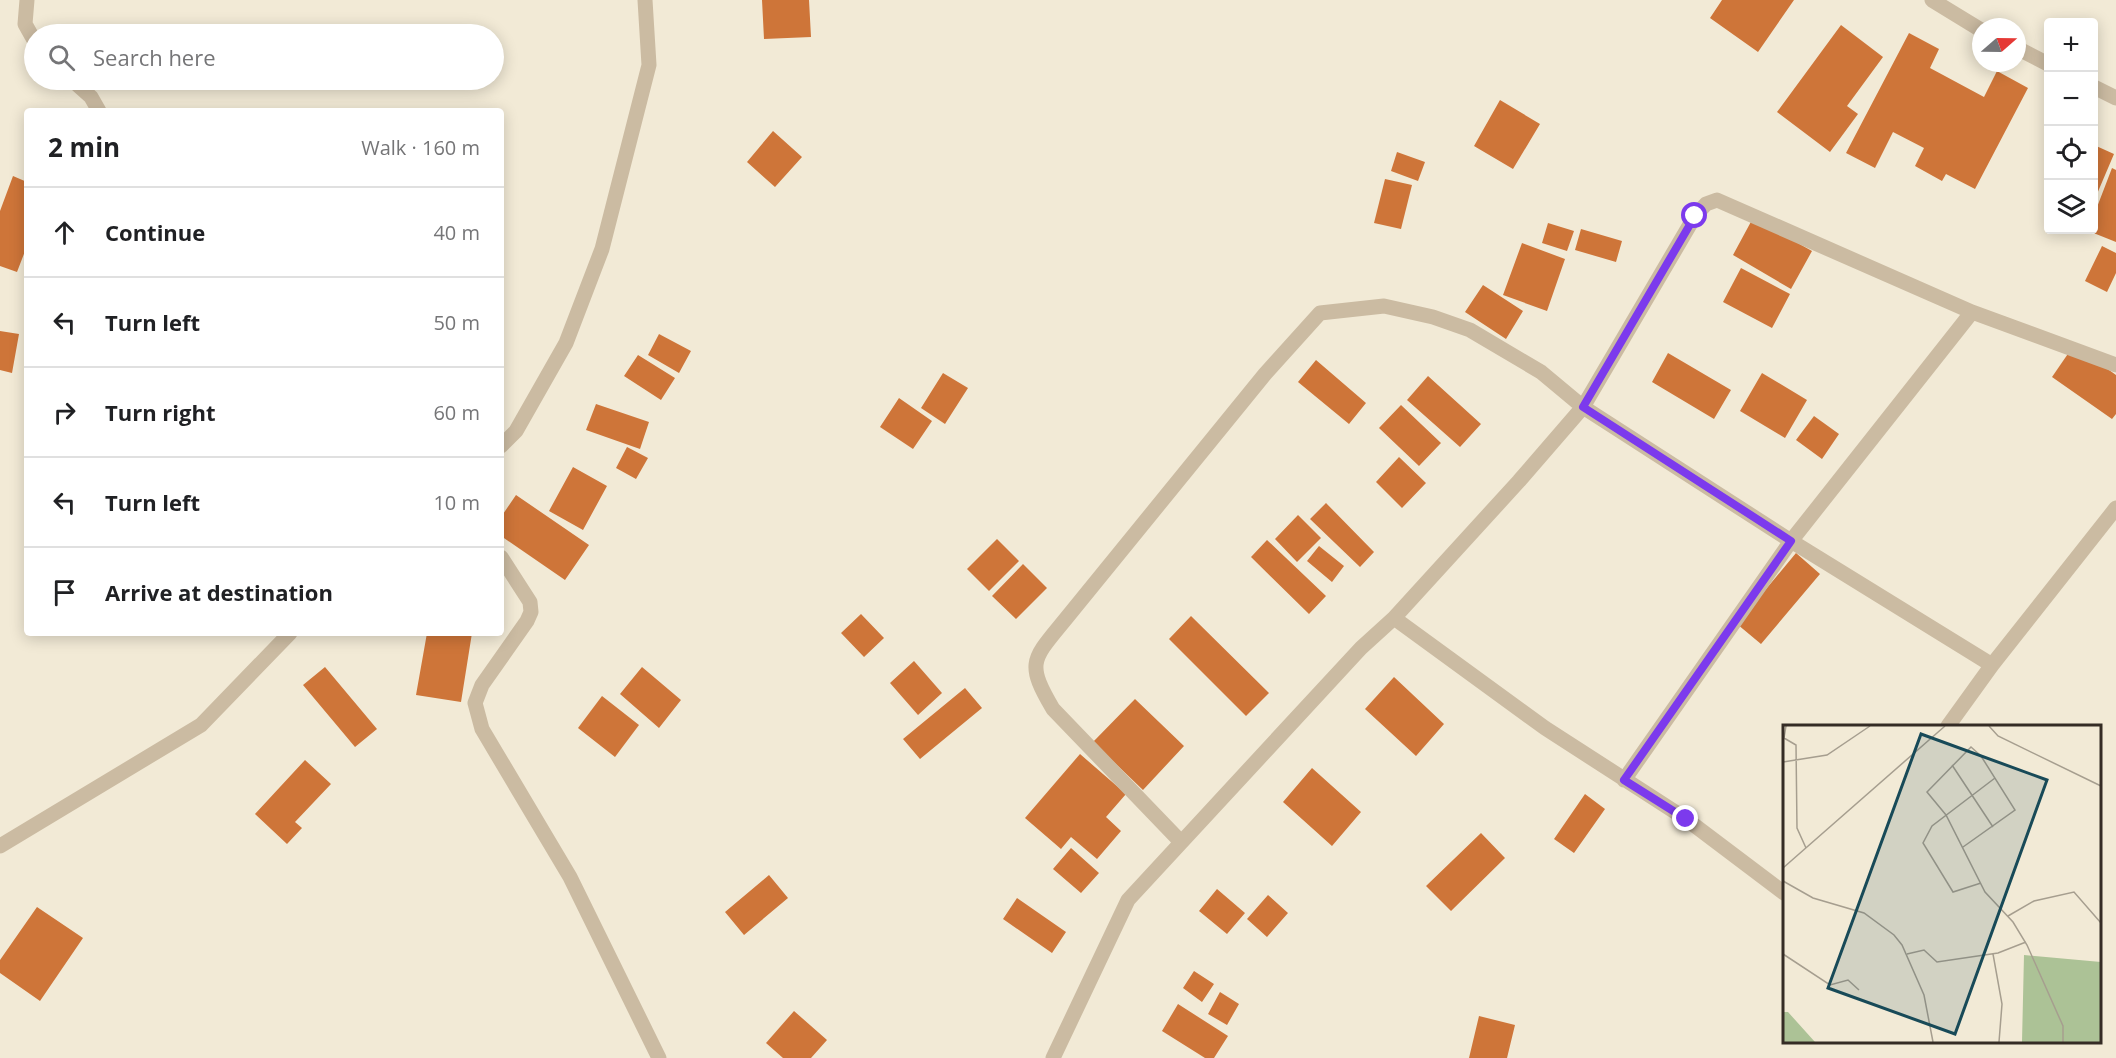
<!DOCTYPE html>
<html lang="en">
<head>
<meta charset="utf-8">
<style>
  :root { --surface:#fff; --page:#f6f6f6; --text:#202124; --muted:#757577; --line:#e0e0e0 }
  body { margin:0; font-family:"Open Sans",sans-serif; background:var(--page); color:var(--text) }
  .controls { position:absolute; right:18px; top:18px; display:grid; overflow:hidden; border-radius:6px; box-shadow:0 3px 15px #0003 }
  .controls button { width:54px; height:54px; display:grid; place-items:center; padding:0; border:0; border-bottom:2px solid var(--line); background:var(--surface); color:var(--text); font:30px sans-serif }
  .compass { position:absolute; left:1972px; top:18px; width:54px; height:54px; border-radius:50%; background:var(--surface); box-shadow:0 3px 15px #0003; rotate:70deg }
  .stop { position:absolute; width:18px; height:18px; margin:-14px; border:4px solid #7c3aed; border-radius:50%; background:#fff }
  .stop.end { background:#7c3aed; border-color:#fff; box-shadow:0 2px 6px #0008 }
  .list { margin:0; padding:0; list-style:none }
  h2 { display:flex; justify-content:space-between; align-items:center; height:78px; margin:0; padding:0 24px; font-size:26px }
  h2 small { font-size:20px; font-weight:400; color:var(--muted) }
  .list li { display:grid; grid-template-columns:39px 1fr auto; gap:18px; align-items:center; box-sizing:border-box; height:90px; padding:0 24px; border-top:2px solid var(--line) }
  .list b { display:block; font-size:22px; white-space:nowrap }
  .list em { font-size:20px; font-style:normal; color:var(--muted) }
  .icon { flex:none; width:33px; height:33px; fill:none; stroke:currentColor; stroke-width:2; stroke-linecap:round; stroke-linejoin:round }
  .map { position:relative; flex:none; width:2116px; height:1058px; overflow:hidden }
  .search { position:absolute; background:var(--surface); box-shadow:0 3px 15px #0003; left:24px; top:24px; width:480px; height:66px; display:flex; align-items:center; gap:15px; box-sizing:border-box; padding:0 21px; border-radius:33px; color:var(--muted); font-size:22px }
  .panel { position:absolute; background:var(--surface); box-shadow:0 3px 15px #0003; left:24px; top:108px; width:480px; height:528px; border-radius:6px }
  .map>svg:first-child { display:block }
</style>
</head>
<body>
<div class="map">
<svg width="2116" height="1058" viewBox="0 0 2116 1058">
  <rect width="100%" height="100%" fill="#f2ead6"/>
  <path fill="#ce7539" d="M762 0H809L811 37 764 39Z
    M1722 0H1794L1758 52 1710 18Z
    M1841 25 1883 57 1847 106 1858 114 1830 152 1777 112Z
    M1909 33 1939 49 1930 68 1984 97 1997 71 2028 88 1975 189 1946 174 1942 181 1915 166 1924 148 1893 132 1875 168 1846 153Z
    M1500 100 1540 124 1513 169 1474 146Z
    M773 131 802 157 775 187 747 162Z
    M2094 145 2114 154 2094 201Z
    M1397 152 1425 162 1418 181 1391 171Z
    M2112 168 2116 170V242L2086 230H2094V215Z
    M13 176 27 182V246L17 272 0 266V211Z
    M1385 179 1412 185 1401 229 1374 223Z
    M1753 218 1812 251 1791 289 1733 255Z
    M1548 223 1574 231 1567 251 1542 243Z
    M1581 229 1622 241 1616 262 1575 250Z
    M1522 243 1565 259 1547 311 1503 295Z
    M2102 246 2116 253V273L2107 292 2085 281Z
    M1741 268 1790 294 1772 328 1723 302Z
    M1483 285 1523 311 1506 339 1465 312Z
    M0 331 19 334 12 373 0 370Z
    M659 334 691 351 679 373 648 355Z
    M2074 345 2116 375V414L2112 419 2052 377Z
    M1668 353 1731 390 1714 419 1652 382Z
    M638 355 675 378 661 400 624 376Z
    M1316 360 1366 403 1349 424 1298 382Z
    M943 373 968 388 945 424 921 408Z
    M1762 373 1807 400 1785 438 1740 411Z
    M1428 376 1481 424 1460 447 1407 400Z
    M899 398 932 421 913 449 880 427Z
    M596 404 649 422 640 449 586 430Z
    M1401 405 1441 443 1419 466 1379 428Z
    M1814 416 1839 434 1822 459 1796 440Z
    M627 447 648 458 636 479 616 468Z
    M1399 457 1426 483 1402 508 1376 482Z
    M573 467 607 486 583 530 549 511Z
    M516 495 589 545 565 580 501 536V517Z
    M1326 503 1374 552 1360 567 1310 519Z
    M1298 515 1321 538 1297 562 1275 539Z
    M997 539 1019 561 989 591 967 569Z
    M1267 540 1326 596 1309 614 1251 557Z
    M1319 546 1344 566 1332 582 1307 561Z
    M1796 553 1820 574 1761 644 1737 624Z
    M1023 564 1047 588 1016 619 992 596Z
    M861 614 884 638 864 657 841 633Z
    M1191 616 1269 693 1246 716 1169 639Z
    M427 633H472L461 702 416 695Z
    M914 661 942 693 918 715 890 683Z
    M325 667 377 729 355 747 303 685Z
    M642 667 681 700 659 728 620 694Z
    M1394 677 1444 724 1416 756 1365 709Z
    M965 688 982 708 920 759 903 739Z
    M602 696 639 725 615 757 578 728Z
    M1135 699 1184 746 1143 790 1093 742Z
    M1080 754 1126 794 1106 817 1121 831 1097 859 1071 837 1061 849 1025 818Z
    M305 760 331 784 295 822 302 828 287 844 255 814Z
    M1312 768 1361 812 1332 846 1283 802Z
    M1585 794 1605 809 1574 853 1554 839Z
    M1481 833 1505 858 1451 911 1426 886Z
    M1071 848 1099 873 1081 893 1053 869Z
    M769 875 788 898 744 935 725 912Z
    M1217 889 1245 913 1227 934 1199 911Z
    M1268 895 1288 913 1267 937 1247 919Z
    M1017 898 1066 932 1052 953 1003 919Z
    M37 907 83 938 40 1001 0 973V960Z
    M1194 971 1214 984 1202 1002 1183 988Z
    M1220 992 1239 1004 1227 1025 1208 1014Z
    M1178 1004 1228 1036 1214 1058H1205L1162 1031Z
    M794 1011 827 1040 811 1058H783L766 1043Z
    M1479 1016 1515 1025 1507 1058H1469Z"/>
  <g fill="none" stroke-linecap="round" stroke-linejoin="round">
    <path stroke="#cbbba2" stroke-width="15" d="M27 0 25 24 34 40
      M72 80 91 97 99 111
      M501 446 516 431 566 343 602 249 649 65 645 0
      M501 557 530 602 531 612 527 621 482 685 475 703 482 729 570 877 659 1058
      M1394 618 1545 728 1686 819 1784 893
      M1948 726 1992 665 2116 508
      M1624 780 1791 541 1972 312
      M1181 842 1053 709C1026 663 1032 660 1064 621L1265 374 1320 313 1384 306 1433 317 1470 330 1541 372 1583 407 1791 541 1992 665
      M0 846 201 725 290 633
      M1053 1058 1128 900 1361 648 1394 618 1519 481 1583 407 1695 216 1706 204 1717 200 1972 312 2116 365"/>
    <path stroke="#cbbba2" stroke-width="15" d="M1932 0 1981 30
      M2017 48 2048 64
      M2094 87 2116 98"/>
  </g>
  <g fill="none" stroke-linecap="round" stroke-linejoin="round">
    <path stroke="#7c3aed" stroke-width="8" d="M1686 819 1624 780 1791 541 1583 407 1695 216"/>
  </g>
  <g transform="translate(1783 725)">
    <rect width="318" height="318" fill="#f2ead6"/>
    <path d="M241 230 318 237V317H239ZM0 287H5L32 317H0Z" fill="#acc296"/>
    <path fill="none" stroke="#a69e8f" stroke-width="1.5" d="M3 1 1 13 13 20 14 103 23 123M206 1 215 11 318 61M0 37 44 30 87 1M169 40 210 102M180 122 232 85 198 31 188 22 144 67 163 90 202 167 230 197 244 220 280 301V317M0 143 162 1M0 156 30 173 81 188 111 210 119 220 141 270 150 317M198 158 170 167 140 118 149 101 212 53M225 191 251 176 291 167 318 198M0 229 47 260 65 255 76 265M124 229 141 225 154 237 215 228 243 217M210 229 219 279 216 317"/>
    <path fill="#184a58" fill-opacity="0.15" stroke="#184a58" stroke-width="3" d="M138 9 264 55 172 309 45 263Z"/>
    <rect width="318" height="318" fill="none" stroke="#352c25" stroke-width="3"/>
  </g>
</svg>
<div class="controls">
<button>+</button>
<button>−</button>
<button><svg class="icon" aria-label="locate" viewBox="0 0 24 24"><circle cx="12" cy="12" r="6"/><path d="M12 2v4M12 18v4M2 12h4M18 12h4"/></svg></button>
<button><svg class="icon" aria-label="layers" viewBox="0 0 24 24"><path d="M12 4l9 5-9 5-9-5zM3 14l9 5 9-5"/></svg></button>
</div>
<svg class="compass" viewBox="-18 -18 36 36"><path d="M0-13l5 13h-10z" fill="#e53935"/><path d="M0 13l5-13h-10z" fill="#757577"/></svg>
<div class="stop" style="left:1695px;top:216px"></div>
<div class="stop end" style="left:1686px;top:819px"></div>
<div class="search"><svg class="icon" aria-label="search" viewBox="0 0 24 24"><circle cx="10" cy="10" r="6"/><path d="M15 15l6 6"/></svg>Search here</div>
<section class="panel">
<h2>2 min<small>Walk · 160 m</small></h2>
<ul class="list">
<li><svg class="icon" aria-label="ahead" viewBox="0 0 24 24"><path d="M12 20V5M6 11l6-6 6 6"/></svg><div><b>Continue</b></div><em>40 m</em></li>
<li><svg class="icon" aria-label="left" viewBox="0 0 24 24"><path d="M17 20v-9H6M10 6l-5 5 5 5"/></svg><div><b>Turn left</b></div><em>50 m</em></li>
<li><svg class="icon" aria-label="right" viewBox="0 0 24 24"><path d="M7 20v-9h11M14 6l5 5-5 5"/></svg><div><b>Turn right</b></div><em>60 m</em></li>
<li><svg class="icon" aria-label="left" viewBox="0 0 24 24"><path d="M17 20v-9H6M10 6l-5 5 5 5"/></svg><div><b>Turn left</b></div><em>10 m</em></li>
<li><svg class="icon" aria-label="arrive" viewBox="0 0 24 24"><path d="M6 21V4h12l-3 4 3 4H6"/></svg><div><b>Arrive at destination</b></div></li>
</ul>
</section>
</div>
</body>
</html>
